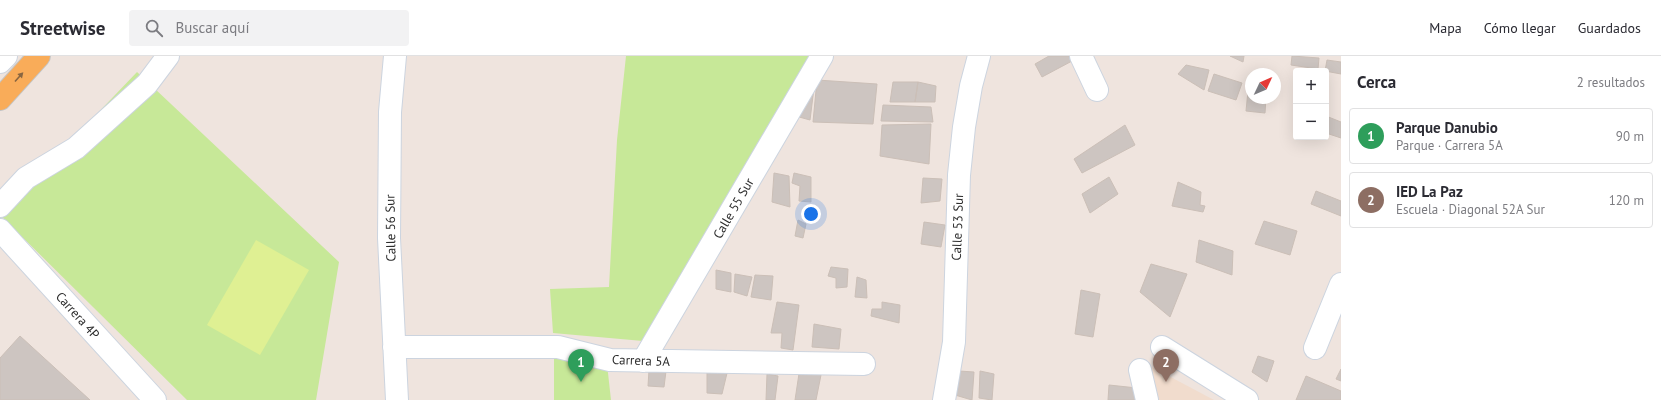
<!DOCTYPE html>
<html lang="es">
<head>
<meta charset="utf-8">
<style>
  :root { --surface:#fff; --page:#f2f2f3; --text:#2b2b33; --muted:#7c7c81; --line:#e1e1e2; --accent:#3b90ff }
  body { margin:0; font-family:"PT Sans",sans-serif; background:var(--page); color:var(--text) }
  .controls { position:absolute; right:12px; top:12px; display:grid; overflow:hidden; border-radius:4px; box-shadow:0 4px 16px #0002 }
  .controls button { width:36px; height:36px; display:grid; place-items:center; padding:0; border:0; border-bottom:1px solid var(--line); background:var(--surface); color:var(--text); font:20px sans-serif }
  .compass { position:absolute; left:1245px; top:12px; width:36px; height:36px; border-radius:50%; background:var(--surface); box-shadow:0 4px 16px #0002; rotate:46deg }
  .you { position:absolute; left:811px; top:158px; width:14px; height:14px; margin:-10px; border:3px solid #fff; border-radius:50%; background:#1a73e8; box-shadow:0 0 0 6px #1a73e833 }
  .badge { display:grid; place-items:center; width:26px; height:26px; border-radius:50%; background:var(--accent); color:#fff; font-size:13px; font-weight:700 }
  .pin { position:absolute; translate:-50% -33px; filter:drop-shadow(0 1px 2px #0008) }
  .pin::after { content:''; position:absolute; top:21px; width:14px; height:12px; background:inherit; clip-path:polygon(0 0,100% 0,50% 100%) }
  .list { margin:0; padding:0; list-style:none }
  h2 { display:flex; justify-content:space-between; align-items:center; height:52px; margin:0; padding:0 16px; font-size:17px }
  h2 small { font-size:13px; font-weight:400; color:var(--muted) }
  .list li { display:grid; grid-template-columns:26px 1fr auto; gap:12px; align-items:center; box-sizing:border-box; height:56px; margin:0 8px 8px; padding:0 8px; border:1px solid var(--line); border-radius:4px }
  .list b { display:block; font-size:15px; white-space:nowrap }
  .list p { margin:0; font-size:13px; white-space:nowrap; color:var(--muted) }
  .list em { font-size:13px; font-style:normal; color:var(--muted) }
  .icon { flex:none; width:22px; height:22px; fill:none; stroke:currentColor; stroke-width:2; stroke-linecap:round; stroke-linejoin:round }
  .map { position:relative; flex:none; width:1341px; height:344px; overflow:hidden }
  header { display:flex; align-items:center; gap:24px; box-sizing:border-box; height:56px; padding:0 20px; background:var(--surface); border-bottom:1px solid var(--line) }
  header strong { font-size:19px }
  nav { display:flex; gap:22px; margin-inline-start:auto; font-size:14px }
  .search { width:280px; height:36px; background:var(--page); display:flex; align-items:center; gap:10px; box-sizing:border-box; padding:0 14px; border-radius:4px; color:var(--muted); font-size:15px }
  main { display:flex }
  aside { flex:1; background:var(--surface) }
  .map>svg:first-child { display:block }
</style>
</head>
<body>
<header>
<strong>Streetwise</strong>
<div class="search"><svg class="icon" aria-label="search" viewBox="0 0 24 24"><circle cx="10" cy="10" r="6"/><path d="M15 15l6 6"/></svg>Buscar aquí</div>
<nav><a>Mapa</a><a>Cómo llegar</a><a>Guardados</a></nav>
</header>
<main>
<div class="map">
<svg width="1341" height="344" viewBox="0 0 1341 344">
  <rect width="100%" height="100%" fill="#efe4de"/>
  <path fill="#f1dccd" d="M1148 309 1214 344H1155Z"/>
  <path fill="#c7e898" d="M626 0H809L643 285 553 277 550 233 609 231 617 84Z
    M137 16 339 206 316 344H187L0 159Z
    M554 296 607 308 611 344H554Z"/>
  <path fill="#dff093" d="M256 184 309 214 260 299 207 269Z"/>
  <path fill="#cdc5c1" stroke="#cbbfb7" d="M1049 0H1069L1072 5 1042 21 1035 8Z
    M1230 0H1244L1243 6Z
    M1292 0 1319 2 1318 13 1291 9Z
    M1327 4 1341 6V18L1325 15Z
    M1186 9 1209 14 1204 34 1178 18Z
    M1214 18 1242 27 1236 44 1208 35Z
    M815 24 810 64 792 59Z
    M817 24 877 28 873 68 813 66Z
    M893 26H918L915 46H890Z
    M918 26 936 30 935 46H915Z
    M1248 35 1251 36V42H1266L1265 57 1246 55Z
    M883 49 931 51 933 66 881 65Z
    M1326 60 1341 66V82L1326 77Z
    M931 68 929 108 880 100 882 69Z
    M1125 69 1135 89 1082 117 1074 103Z
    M774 117 789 120 790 151 772 146Z
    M794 117 811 121V146L799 145 800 130 792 127Z
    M1109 121 1118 138 1090 157 1082 138Z
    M923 122 942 123 940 145 921 147Z
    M1178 126 1201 136 1200 149 1205 150 1203 156 1172 150Z
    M1316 135 1341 145V160L1311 148Z
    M798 164 806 168 803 182 795 180Z
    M1264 165 1297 175 1290 199 1255 188Z
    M924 166 945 169 941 191 921 188Z
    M1199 184 1233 195 1232 219 1196 206Z
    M1151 208 1187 218 1170 261 1140 236Z
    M831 211 848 213 847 231 836 232V222L828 220Z
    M716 214 731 217V236L716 233Z
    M735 218 752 221 747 240 734 236Z
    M755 219 773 220 771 244 751 241Z
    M857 221 866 224 867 242 855 241Z
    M1081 234 1100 238 1093 281 1075 278Z
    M777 246 799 249 793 294 781 292 782 277H771Z
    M882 246 900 249 899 267 871 260 872 253H882Z
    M814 268 841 273 839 293 812 291Z
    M20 280 90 344H0V302Z
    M1258 300 1274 305 1267 326 1252 316Z
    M800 311 822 314 816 344H795Z
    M707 312 728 313 722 338 707 337Z
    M1341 313V325L1336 323Z
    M649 314 666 315 664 331 648 330Z
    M959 315 974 316 972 344 955 339Z
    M980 315 994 318 992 344 979 342Z
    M767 318 778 320 775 344H766Z
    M1306 320 1341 335V344H1296Z
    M1109 329 1137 332 1136 344H1108Z"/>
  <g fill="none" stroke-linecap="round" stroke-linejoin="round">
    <g stroke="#ccd4df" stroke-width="24">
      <path id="minor" d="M395 0 390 56 389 182 397 344
        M1081 0 1097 34
        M0 6 6 0
        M0 150 26 122 76 92 147 28 168 0
        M0 174 155 344
        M394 291H558L610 304 864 308
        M1162 291 1247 344
        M1315 292 1341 228
        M643 305 822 0
        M1140 314 1147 344
        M944 344 954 286 959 119 964 71 971 30 979 0"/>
    </g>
    <g stroke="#c4c4c4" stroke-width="24">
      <path id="major" d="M0 43 39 0"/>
    </g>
    <use href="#minor" stroke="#fff" stroke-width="22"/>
    <use href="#major" stroke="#f9ac59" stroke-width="22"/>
  </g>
  <defs><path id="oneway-solid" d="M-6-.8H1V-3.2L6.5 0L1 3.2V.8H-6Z"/></defs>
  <use fill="#896641" href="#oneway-solid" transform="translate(19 21) rotate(-48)"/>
  <g text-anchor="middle" stroke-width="3.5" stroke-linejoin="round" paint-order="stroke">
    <g font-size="13" fill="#2d2d2d" stroke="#fff">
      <text transform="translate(733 152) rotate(-60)" y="5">Calle 55 Sur</text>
      <text transform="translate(957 171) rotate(-88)" y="5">Calle 53 Sur</text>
      <text transform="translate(390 172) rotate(-91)" y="5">Calle 56 Sur</text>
      <text transform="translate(78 259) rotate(48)" y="5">Carrera 4P</text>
      <text transform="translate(641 304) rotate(2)" y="5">Carrera 5A</text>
    </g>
  </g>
</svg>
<div class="controls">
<button>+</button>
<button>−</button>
</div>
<svg class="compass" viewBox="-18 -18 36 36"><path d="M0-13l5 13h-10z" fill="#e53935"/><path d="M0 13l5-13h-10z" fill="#7c7c81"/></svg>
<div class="you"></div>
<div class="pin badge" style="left:581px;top:326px;background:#2e9e5b">1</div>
<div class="pin badge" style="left:1166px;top:326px;background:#8d6e63">2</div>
</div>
<aside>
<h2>Cerca<small>2 resultados</small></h2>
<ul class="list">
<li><span class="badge" style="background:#2e9e5b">1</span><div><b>Parque Danubio</b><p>Parque · Carrera 5A</p></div><em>90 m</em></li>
<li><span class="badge" style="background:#8d6e63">2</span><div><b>IED La Paz</b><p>Escuela · Diagonal 52A Sur</p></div><em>120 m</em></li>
</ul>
</aside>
</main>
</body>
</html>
